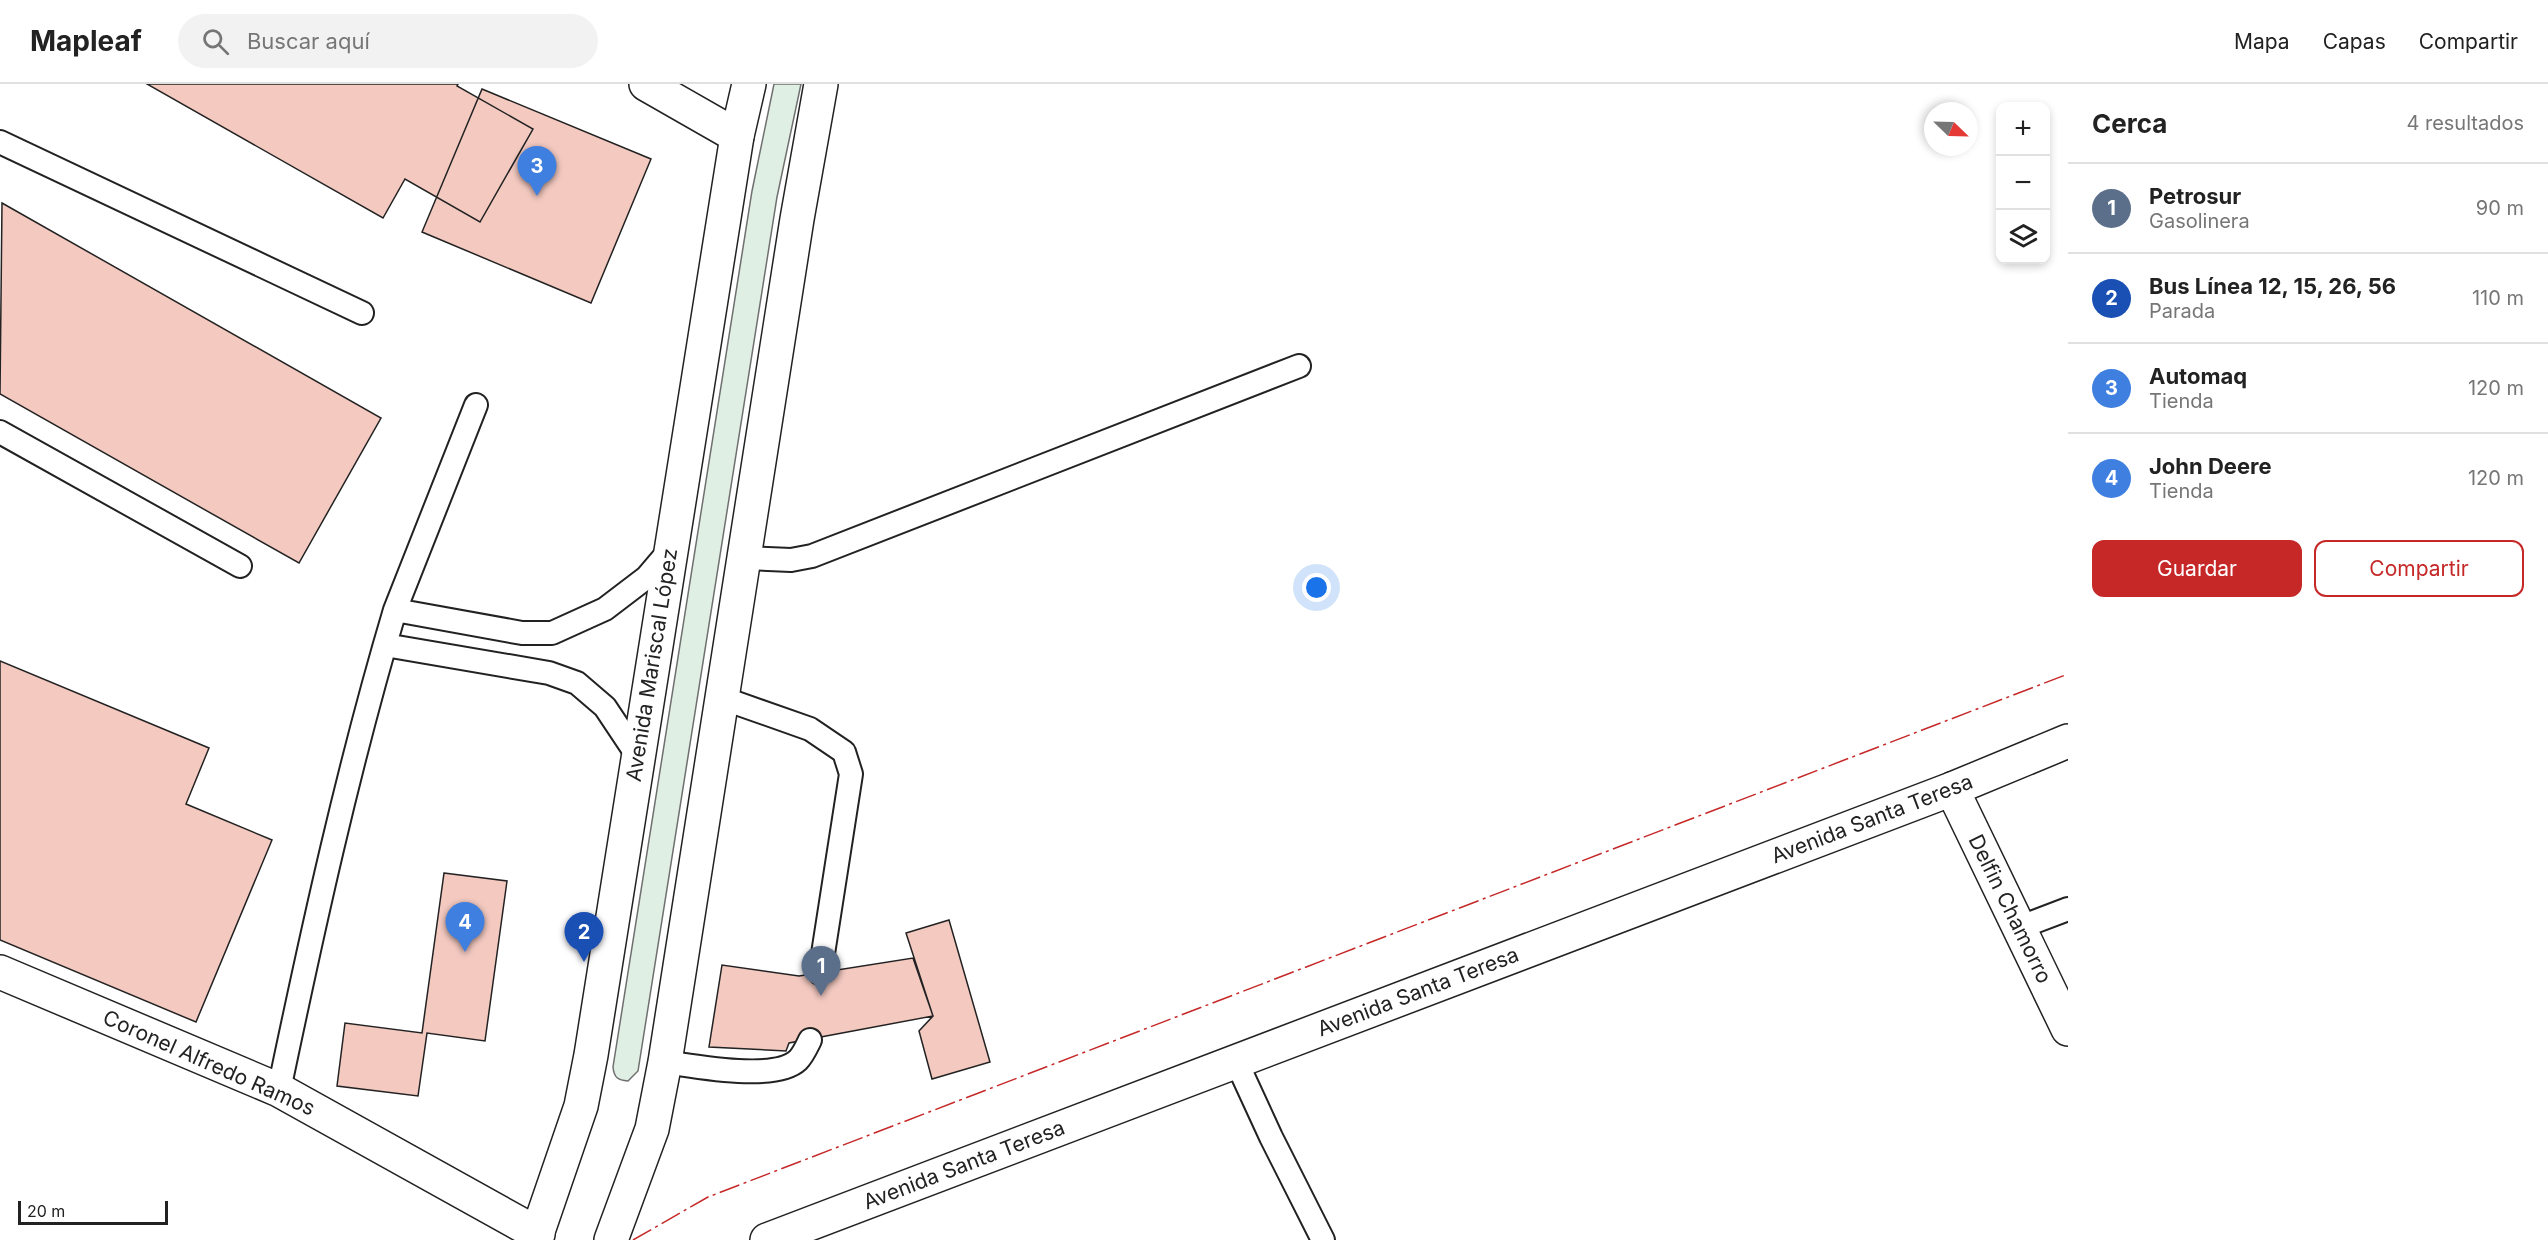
<!DOCTYPE html>
<html lang="es">
<head>
<meta charset="utf-8">
<style>
  :root { --surface:#fff; --page:#f2f2f2; --text:#222; --muted:#767676; --line:#e0e0e0; --accent:#c62828 }
  body { margin:0; font-family:Inter,sans-serif; background:var(--page); color:var(--text) }
  .controls { position:absolute; right:18px; top:18px; display:grid; overflow:hidden; border-radius:12px; box-shadow:0 3px 9px #0003 }
  .controls button { width:54px; height:54px; display:grid; place-items:center; padding:0; border:0; border-bottom:2px solid var(--line); background:var(--surface); color:var(--text); font:30px sans-serif }
  .compass { position:absolute; left:1924px; top:18px; width:54px; height:54px; border-radius:50%; background:var(--surface); box-shadow:0 3px 9px #0003; rotate:113deg }
  .scale { position:absolute; left:18px; bottom:15px; width:150px; box-sizing:border-box; padding-left:6px; border:3px solid #222; border-top:0; font-size:16px; line-height:21px; white-space:nowrap; color:#222; -webkit-text-stroke:4px #fff; paint-order:stroke }
  .you { position:absolute; left:1317px; top:504px; width:21px; height:21px; margin:-15px; border:4px solid #fff; border-radius:50%; background:#1a73e8; box-shadow:0 0 0 9px #1a73e833 }
  .badge { display:grid; place-items:center; width:39px; height:39px; border-radius:50%; background:var(--accent); color:#fff; font-size:20px; font-weight:700 }
  .pin { position:absolute; translate:-50% -50px; filter:drop-shadow(0 2px 3px #0008) }
  .pin::after { content:''; position:absolute; top:32px; width:21px; height:18px; background:inherit; clip-path:polygon(0 0,100% 0,50% 100%) }
  .list { margin:0; padding:0; list-style:none }
  h2 { display:flex; justify-content:space-between; align-items:center; height:78px; margin:0; padding:0 24px; font-size:26px }
  h2 small { font-size:20px; font-weight:400; color:var(--muted) }
  .list li { display:grid; grid-template-columns:39px 1fr auto; gap:18px; align-items:center; box-sizing:border-box; height:90px; padding:0 24px; border-top:2px solid var(--line) }
  .list b { display:block; font-size:22px; white-space:nowrap }
  .list p { margin:0; font-size:20px; white-space:nowrap; color:var(--muted) }
  .list em { font-size:20px; font-style:normal; color:var(--muted) }
  .actions { display:flex; gap:12px; padding:18px 24px }
  .actions a { flex:1; padding:14px 0; border:2px solid var(--accent); border-radius:12px; text-align:center; font-size:21px; color:var(--accent) }
  .actions .main { background:var(--accent); color:#fff }
  .icon { flex:none; width:33px; height:33px; fill:none; stroke:currentColor; stroke-width:2; stroke-linecap:round; stroke-linejoin:round }
  .map { position:relative; flex:none; width:2068px; height:1156px; overflow:hidden }
  header { display:flex; align-items:center; gap:36px; box-sizing:border-box; height:84px; padding:0 30px; background:var(--surface); border-bottom:2px solid var(--line) }
  header strong { font-size:28px }
  nav { display:flex; gap:33px; margin-inline-start:auto; font-size:21px }
  .search { width:420px; height:54px; background:var(--page); display:flex; align-items:center; gap:15px; box-sizing:border-box; padding:0 21px; border-radius:33px; color:var(--muted); font-size:22px }
  main { display:flex }
  aside { flex:1; background:var(--surface) }
  .map>svg:first-child { display:block }
</style>
</head>
<body>
<header>
<strong>Mapleaf</strong>
<div class="search"><svg class="icon" aria-label="search" viewBox="0 0 24 24"><circle cx="10" cy="10" r="6"/><path d="M15 15l6 6"/></svg>Buscar aquí</div>
<nav><a>Mapa</a><a>Capas</a><a>Compartir</a></nav>
</header>
<main>
<div class="map">
<svg width="2068" height="1156" viewBox="0 0 2068 1156">
  <rect width="100%" height="100%" fill="#fff"/>
  <path fill="#e0efe3" stroke="#6f6f6f" stroke-width="1.5" d="M774 0H801L777 113 638 987 628 997C618 996 614 994 613 983L752 107Z"/>
  <path fill="#f3c9c0" stroke="#222" stroke-width="1.5" d="M147 0H458L457 2 533 45 480 138 405 95 383 134Z
    M482 5 651 75 591 219 422 148Z
    M2 119 381 334 299 479 0 310Z
    M0 577 209 664 186 720 272 756 196 938 0 856Z
    M444 789 507 797 485 957 427 949 418 1012 337 1002 345 939 422 949Z
    M949 836 990 978 932 995 919 947 933 932 906 849Z
    M913 874 933 932 789 959 786 967 709 963 722 881 799 892Z"/>
  <g fill="none" stroke-linecap="round" stroke-linejoin="round">
    <g stroke="#222" stroke-width="26">
      <path id="service" d="M0 58 362 229
        M0 348 240 482
        M744 474 791 476 812 472 1299 282
        M395 526 522 549H552L605 525 647 493 670 466
        M385 561 549 589 577 599 605 623 637 671
        M722 614 810 645 844 668 851 690 820 889
        M2018 844 2068 825
        M1236 977 1271 1053 1323 1156
        M665 978C695 982 775 998 798 976 803 971 807 962 810 956
        M279 1006C313 844 348 684 395 526L476 321"/>
    </g>
    <g stroke="#222" stroke-width="36">
      <path id="minor" d="M646 0 737 52
        M1952 705 2068 945"/>
    </g>
    <g stroke="#222" stroke-width="36">
      <path id="secondary" d="M0 888 279 1006 538 1150"/>
    </g>
    <g stroke="#222" stroke-width="36">
      <path id="primary" d="M767 1156 1952 705 2068 657"/>
    </g>
    <g stroke="#222" stroke-width="36">
      <path id="trunk" d="M535 1156 581 1022 591 971 737 52 749 0
        M611 1156 652 1045 665 978 797 135 821 0"/>
    </g>
    <use href="#service" stroke="#fff" stroke-width="22"/>
    <use href="#minor" stroke="#fff" stroke-width="33"/>
    <use href="#secondary" stroke="#fff" stroke-width="33"/>
    <use href="#primary" stroke="#fff" stroke-width="33"/>
    <use href="#trunk" stroke="#fff" stroke-width="33"/>
    <path stroke="#c62828" stroke-width="1.5" stroke-dasharray="21 4.5 3 4.5" stroke-linecap="butt" d="M633 1156 708 1113 2068 590"/>
  </g>
  <g text-anchor="middle" stroke-width="4.5" stroke-linejoin="round" paint-order="stroke">
    <g font-size="21" fill="#222" stroke="#fff">
      <text transform="translate(652 581) rotate(-81)" y="7">Avenida Mariscal López</text>
      <text transform="translate(1872 735) rotate(-21)" y="7">Avenida Santa Teresa</text>
      <text transform="translate(2010 825) rotate(64)" y="7">Delfin Chamorro</text>
      <text transform="translate(1418 908) rotate(-21)" y="7">Avenida Santa Teresa</text>
      <text transform="translate(209 979) rotate(24)" y="7">Coronel Alfredo Ramos</text>
      <text transform="translate(964 1081) rotate(-21)" y="7">Avenida Santa Teresa</text>
    </g>
  </g>
</svg>
<div class="controls">
<button>+</button>
<button>−</button>
<button><svg class="icon" aria-label="layers" viewBox="0 0 24 24"><path d="M12 4l9 5-9 5-9-5zM3 14l9 5 9-5"/></svg></button>
</div>
<svg class="compass" viewBox="-18 -18 36 36"><path d="M0-13l5 13h-10z" fill="#e53935"/><path d="M0 13l5-13h-10z" fill="#767676"/></svg>
<div class="scale">20 m</div>
<div class="you"></div>
<div class="pin badge" style="left:821px;top:912px;background:#5c6f8a">1</div>
<div class="pin badge" style="left:584px;top:878px;background:#1a4fb4">2</div>
<div class="pin badge" style="left:537px;top:112px;background:#3f7fe0">3</div>
<div class="pin badge" style="left:465px;top:868px;background:#3f7fe0">4</div>
</div>
<aside>
<h2>Cerca<small>4 resultados</small></h2>
<ul class="list">
<li><span class="badge" style="background:#5c6f8a">1</span><div><b>Petrosur</b><p>Gasolinera</p></div><em>90 m</em></li>
<li><span class="badge" style="background:#1a4fb4">2</span><div><b>Bus Línea 12, 15, 26, 56</b><p>Parada</p></div><em>110 m</em></li>
<li><span class="badge" style="background:#3f7fe0">3</span><div><b>Automaq</b><p>Tienda</p></div><em>120 m</em></li>
<li><span class="badge" style="background:#3f7fe0">4</span><div><b>John Deere</b><p>Tienda</p></div><em>120 m</em></li>
</ul>
<div class="actions"><a class="main">Guardar</a><a>Compartir</a></div>
</aside>
</main>
</body>
</html>
